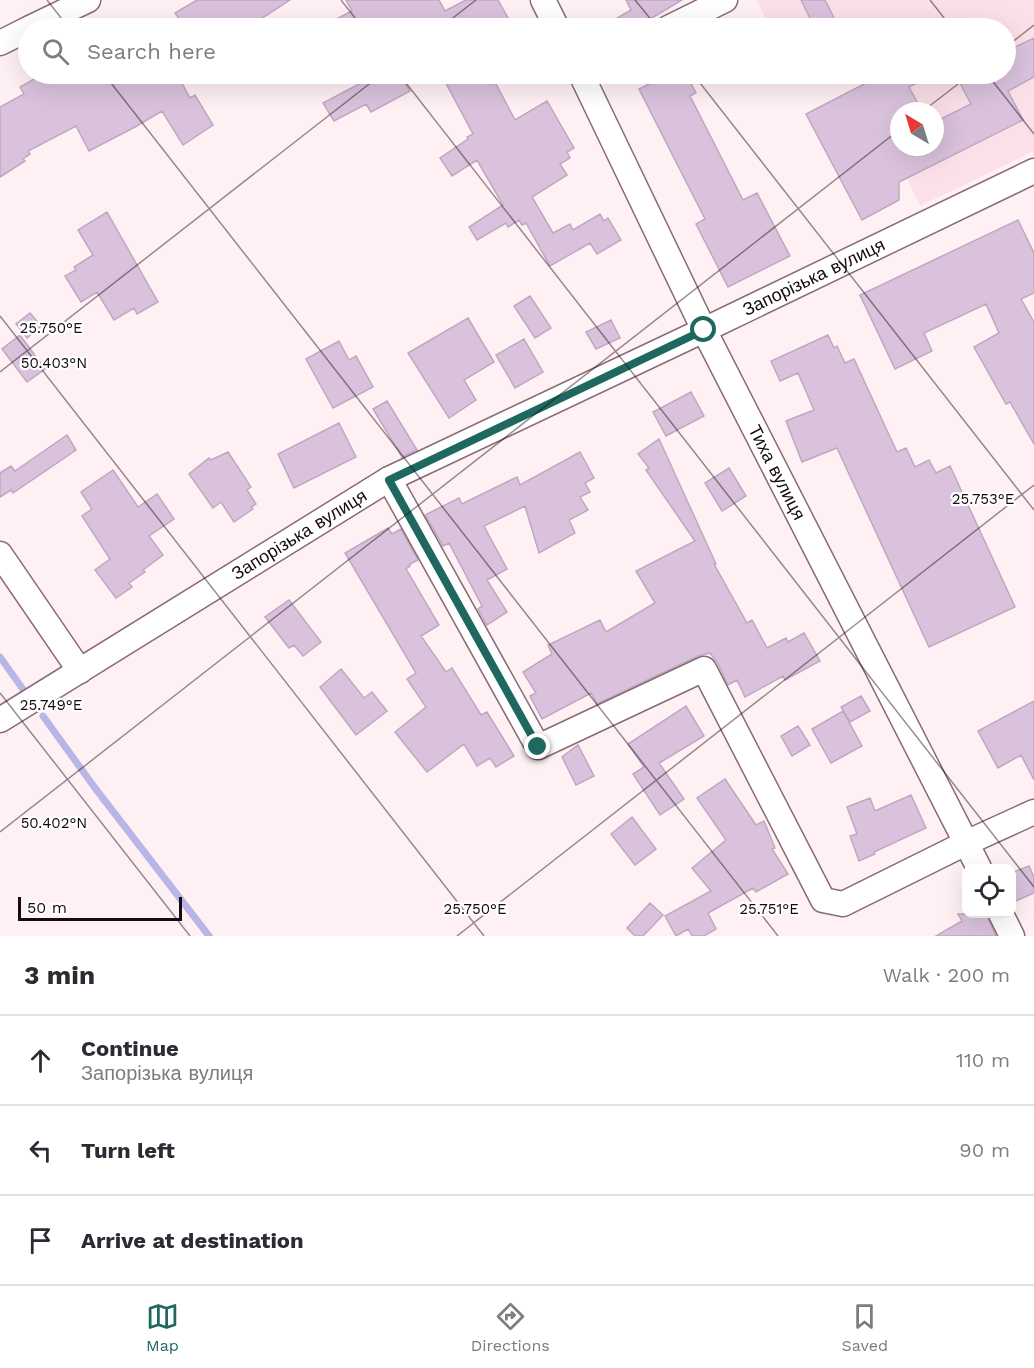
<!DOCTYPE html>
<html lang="en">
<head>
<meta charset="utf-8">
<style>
  :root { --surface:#fff; --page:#f2f2f3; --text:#2b2b33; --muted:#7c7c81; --line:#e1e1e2; --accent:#1e6860 }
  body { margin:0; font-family:"Work Sans",sans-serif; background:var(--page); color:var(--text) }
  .controls { position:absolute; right:18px; bottom:18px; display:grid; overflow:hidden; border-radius:12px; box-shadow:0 6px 24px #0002 }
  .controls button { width:54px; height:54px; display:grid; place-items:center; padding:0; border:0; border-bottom:2px solid var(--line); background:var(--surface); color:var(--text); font:30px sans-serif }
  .compass { position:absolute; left:890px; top:102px; width:54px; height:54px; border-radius:50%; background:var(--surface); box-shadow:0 6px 24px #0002; rotate:322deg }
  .scale { position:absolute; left:18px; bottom:15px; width:164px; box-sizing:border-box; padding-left:6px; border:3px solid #160b0f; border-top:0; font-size:16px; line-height:21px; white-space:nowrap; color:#160b0f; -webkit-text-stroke:4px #fff; paint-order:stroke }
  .stop { position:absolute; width:18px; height:18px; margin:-14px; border:4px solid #1e6860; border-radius:50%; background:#fff }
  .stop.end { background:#1e6860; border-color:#fff; box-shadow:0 2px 6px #0008 }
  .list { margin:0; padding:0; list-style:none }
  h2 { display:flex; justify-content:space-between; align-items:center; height:78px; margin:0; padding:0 24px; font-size:26px }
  h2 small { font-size:20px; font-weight:400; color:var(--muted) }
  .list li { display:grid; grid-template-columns:39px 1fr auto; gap:18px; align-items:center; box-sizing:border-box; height:90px; padding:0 24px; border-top:2px solid var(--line) }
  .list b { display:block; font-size:22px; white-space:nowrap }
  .list p { margin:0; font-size:20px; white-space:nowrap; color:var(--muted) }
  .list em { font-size:20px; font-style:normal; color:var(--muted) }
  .icon { flex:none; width:33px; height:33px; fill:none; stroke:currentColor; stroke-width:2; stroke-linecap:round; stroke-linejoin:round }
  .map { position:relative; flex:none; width:1034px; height:936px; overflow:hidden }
  .search { position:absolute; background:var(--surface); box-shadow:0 6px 24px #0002; left:18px; right:18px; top:18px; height:66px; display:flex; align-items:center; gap:15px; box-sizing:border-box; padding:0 21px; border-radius:33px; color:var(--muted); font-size:22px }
  .sheet { height:348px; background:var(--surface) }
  nav { display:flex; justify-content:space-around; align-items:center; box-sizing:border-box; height:84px; border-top:2px solid var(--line); background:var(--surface); font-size:16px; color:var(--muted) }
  nav a { display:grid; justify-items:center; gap:3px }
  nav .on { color:var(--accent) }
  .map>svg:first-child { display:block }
</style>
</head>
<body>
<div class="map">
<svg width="1034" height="936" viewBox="0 0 1034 936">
  <rect width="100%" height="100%" fill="#fff0f4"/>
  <path fill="#fbe0e8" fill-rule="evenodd" d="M756 0H1034V151L920 206 858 74H1006V28H771ZM899 111H935V147H899Z"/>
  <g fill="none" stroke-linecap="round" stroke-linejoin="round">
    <path stroke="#b9b5e7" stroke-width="7" d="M0 657 27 695
      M43 716 95 788 209 936"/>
  </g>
  <path fill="#dac2dc" stroke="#bea8c1" stroke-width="1.5" d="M197 0H290L247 28H186L175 13Z
    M346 0H439L445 11 466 0H498L508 18 489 28H319L352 11Z
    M626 0H682L635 28H600L631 10Z
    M801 0H825L839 28H815Z
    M1034 38V77L1008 91 1023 120 899 182V200L862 220 806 114 870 81 866 74H934L909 87 922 111H899V147H935V122L971 104 955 74H1005V52Z
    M43 74H177L190 98 195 95 213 125 183 145 162 111 135 127 89 151 76 126 28 151 30 154 23 159 25 161 0 177V107L24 94 20 87Z
    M378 74H400L410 91 371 112 366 104 334 121 323 103Z
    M441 74H484L490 84 495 82 515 120 547 101 574 148 567 152 570 158 560 164 567 175 532 197 553 233 570 224 573 230 600 214 604 221 608 218 621 240 597 254 590 243 550 266 526 223 522 225 519 220 508 227 506 223 477 240 469 227 503 205 477 160 452 176 440 158 468 139 467 137 473 134Z
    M669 74H686L696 93 690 96 743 200 757 193 790 256 728 287 696 224 705 219 639 89Z
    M107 212 158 302 137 314 134 308 114 320 97 292 81 302 65 276 76 270 74 267 93 255 78 230Z
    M1018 220 1034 253V293L1021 299 1034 322V444L1010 402 1006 404 974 347 999 333 986 304 924 333 932 351 895 369 860 295Z
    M530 296 551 328 535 338 514 306Z
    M30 313 41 326 27 338 16 324Z
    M468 318 494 362 464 380 476 400 449 418 408 353Z
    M611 320 620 338 596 349 586 332Z
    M20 335 45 369 27 382 2 349Z
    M828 335 834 348 837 346 845 363 854 359 897 452 906 448 915 467 929 460 936 473 950 466 1015 607 929 647 837 448 802 462 786 421 814 410 798 373 780 381 771 361Z
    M524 339 543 372 515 388 496 355Z
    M339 341 349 360 356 356 373 387 333 408 306 359Z
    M691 392 704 416 666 436 653 412Z
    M387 401 417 450 402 457 373 409Z
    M339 423 356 457 294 488 278 454Z
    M67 435 76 450 13 493 11 490 0 497V473L11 466 15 471Z
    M659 439 716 564H714L747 623 752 620 767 648 786 638 788 642 804 633 820 661 785 680 783 676 745 697 737 680 728 685 717 662 710 653 698 656 597 704 591 693 542 719 530 696 536 693 523 672 552 654 548 645 600 620 606 632 655 603 636 571 695 541 646 470 649 468 638 454Z
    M228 452 251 487 247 490 256 504 251 507 253 509 234 522 221 502 213 508 189 474 209 458 211 460Z
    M580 452 594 478 585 483 590 492 580 497 588 510 569 520 575 533 539 553 525 506 484 526 507 569 487 580 507 612 487 625 478 609 482 606 449 543 443 546 425 515 459 498 462 504 517 477 520 485Z
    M729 468 746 496 722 511 705 483Z
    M113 470 138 507 157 494 174 519 149 536 163 555 143 570 145 572 129 583 132 587 116 598 95 570 110 559 82 516 92 509 81 492Z
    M388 528 392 534 401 529 418 560 410 564V566L406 569 439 625 421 636 446 672 452 668 481 715 487 712 514 756 496 767 490 758 477 766 464 744 427 772 395 732 426 707 407 679 416 673 345 553Z
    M289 600 321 642 303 656 294 645 289 648 265 617Z
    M341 669 364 698 372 692 387 711 356 735 320 687Z
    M861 696 870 711 850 722 841 707Z
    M1034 701V780L1021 755 998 768 978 731Z
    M686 706 704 736 659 763 684 799 660 815 633 774 644 767 628 744Z
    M843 711 862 746 831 763 812 729Z
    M798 726 810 745 792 756 781 736Z
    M578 745 594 776 576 785 562 757Z
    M725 779 756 825 764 821 775 848 772 849 788 874 756 892 753 888 708 913 716 929 704 936H692L688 929 676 936 665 916 711 891 692 868 726 840 697 798Z
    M911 795 926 828 874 852 875 854 859 861 850 836 857 834 847 807 870 798 875 811Z
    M632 817 656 849 635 865 611 834Z
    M1029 866 1034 877V893L1011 903V873Z
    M650 903 663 915 643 936H635L627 928Z
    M958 914H986L996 936H936L962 921Z"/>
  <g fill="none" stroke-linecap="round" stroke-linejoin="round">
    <g stroke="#8a6a74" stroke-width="27">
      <g id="street">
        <path d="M543 0 557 28"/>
        <path d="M30 28 88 0"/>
        <path d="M668 28 725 0"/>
        <path d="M0 43 28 29"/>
        <path id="s1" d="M581 74 704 330 979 868"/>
        <path d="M389 479 538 747 704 669 823 900 843 904 966 843 1034 812"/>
        <path d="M0 554 80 671"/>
        <path id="s2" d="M0 720 389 479 704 330 1034 171"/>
        <path d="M1001 914 1012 936"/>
      </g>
    </g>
    <use href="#street" stroke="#fff" stroke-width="24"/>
  </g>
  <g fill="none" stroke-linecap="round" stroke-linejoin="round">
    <path stroke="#1e6860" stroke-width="8" d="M538 747 389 480 704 330"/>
  </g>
  <path fill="none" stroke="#160b0f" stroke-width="1.5" stroke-opacity="0.45" d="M47 0 69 28M341 0 363 28M635 0 658 28M930 0 952 28M440 28 476 0M1006 47 1034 25M104 74 778 936M399 74 1034 887M693 74 1034 510M987 74 1034 134M923 111 971 74M0 316 484 936M0 372 382 74M0 693 190 936M0 832 899 130M457 936 1034 485"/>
  <g text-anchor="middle" stroke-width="4.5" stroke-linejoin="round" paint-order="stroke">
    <g font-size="18" fill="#160b0f" stroke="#fff">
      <text dy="6" stroke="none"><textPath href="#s2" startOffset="928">Запорізька вулиця</textPath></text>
      <text dy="6" stroke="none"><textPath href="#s1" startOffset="444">Тиха вулиця</textPath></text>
      <text dy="6" stroke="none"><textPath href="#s2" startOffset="352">Запорізька вулиця</textPath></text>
    </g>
  </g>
  <g font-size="15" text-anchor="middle" fill="#160b0f" stroke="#fff" stroke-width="4.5" stroke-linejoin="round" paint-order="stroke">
    <text x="51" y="333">25.750°E</text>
    <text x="54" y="368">50.403°N</text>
    <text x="983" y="504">25.753°E</text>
    <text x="51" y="710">25.749°E</text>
    <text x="54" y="828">50.402°N</text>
    <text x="475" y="914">25.750°E</text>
    <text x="769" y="914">25.751°E</text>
  </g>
</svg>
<div class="controls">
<button><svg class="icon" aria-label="locate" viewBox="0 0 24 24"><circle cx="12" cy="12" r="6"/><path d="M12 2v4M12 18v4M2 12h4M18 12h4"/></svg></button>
</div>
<svg class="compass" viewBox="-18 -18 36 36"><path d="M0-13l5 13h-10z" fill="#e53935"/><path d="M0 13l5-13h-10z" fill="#7c7c81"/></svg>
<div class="scale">50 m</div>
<div class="stop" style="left:704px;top:330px"></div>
<div class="stop end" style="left:538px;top:747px"></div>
<div class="search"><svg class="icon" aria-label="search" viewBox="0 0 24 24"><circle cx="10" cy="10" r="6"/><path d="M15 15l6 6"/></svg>Search here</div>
</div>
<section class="sheet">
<h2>3 min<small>Walk · 200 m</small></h2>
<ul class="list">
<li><svg class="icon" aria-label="ahead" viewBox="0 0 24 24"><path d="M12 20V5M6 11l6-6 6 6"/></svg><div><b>Continue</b><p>Запорізька вулиця</p></div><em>110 m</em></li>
<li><svg class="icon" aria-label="left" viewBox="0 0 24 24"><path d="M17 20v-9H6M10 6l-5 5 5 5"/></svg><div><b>Turn left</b></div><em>90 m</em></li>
<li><svg class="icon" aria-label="arrive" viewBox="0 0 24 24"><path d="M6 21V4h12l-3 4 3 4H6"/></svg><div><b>Arrive at destination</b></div></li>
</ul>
</section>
<nav>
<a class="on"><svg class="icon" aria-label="map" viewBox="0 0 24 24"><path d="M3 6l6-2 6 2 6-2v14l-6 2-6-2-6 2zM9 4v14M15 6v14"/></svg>Map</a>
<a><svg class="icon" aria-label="directions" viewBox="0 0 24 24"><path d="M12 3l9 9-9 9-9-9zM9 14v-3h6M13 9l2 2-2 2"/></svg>Directions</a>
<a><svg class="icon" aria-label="saved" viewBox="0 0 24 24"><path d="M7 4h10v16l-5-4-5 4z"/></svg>Saved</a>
</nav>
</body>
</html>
